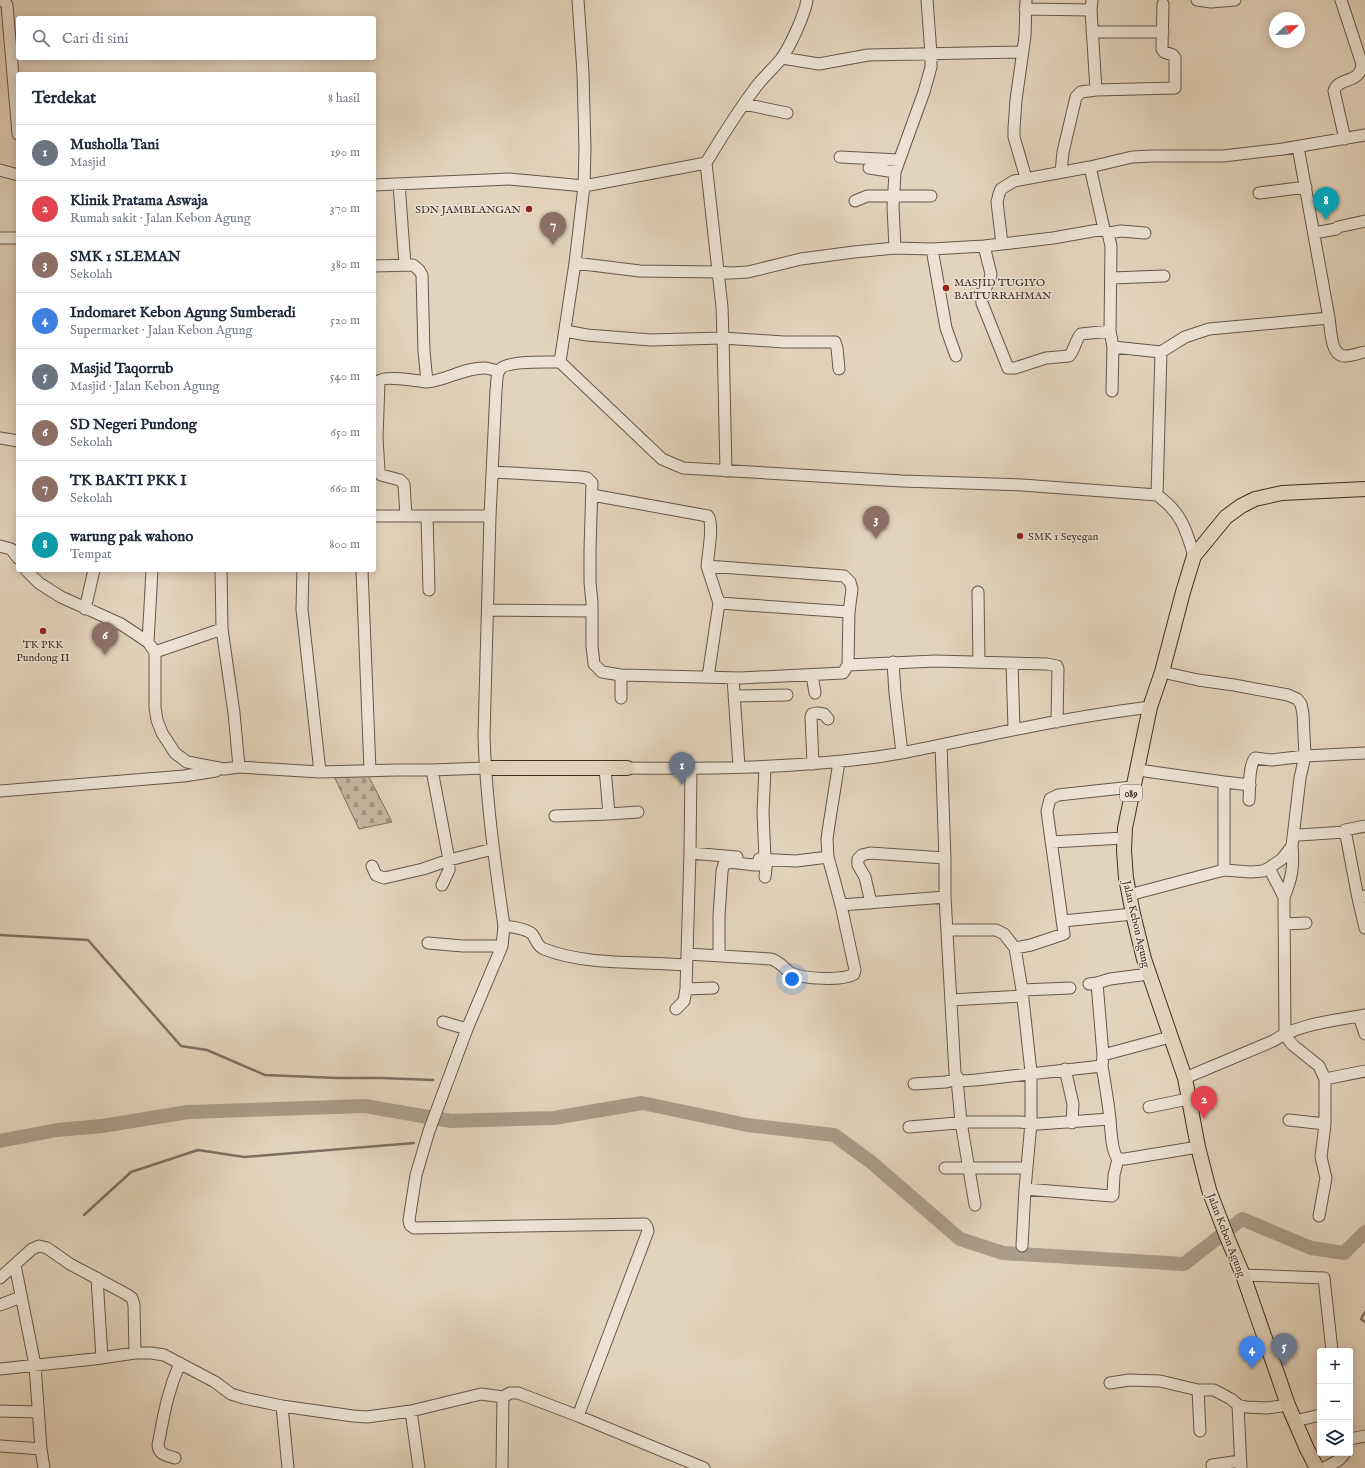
<!DOCTYPE html>
<html lang="id">
<head>
<meta charset="utf-8">
<style>
  :root { --surface:#fff; --page:#f6f6f7; --text:#1f2937; --muted:#747a83; --line:#e0e1e3; --accent:#8f2418 }
  body { margin:0; font-family:"IM FELL English",serif; background:var(--page); color:var(--text) }
  .controls { position:absolute; right:12px; bottom:12px; display:grid; overflow:hidden; border-radius:4px; box-shadow:0 2px 10px #0003 }
  .controls button { width:36px; height:36px; display:grid; place-items:center; padding:0; border:0; border-bottom:1px solid var(--line); background:var(--surface); color:var(--text); font:20px sans-serif }
  .compass { position:absolute; left:1269px; top:12px; width:36px; height:36px; border-radius:50%; background:var(--surface); box-shadow:0 2px 10px #0003; rotate:67deg }
  .you { position:absolute; left:792px; top:979px; width:14px; height:14px; margin:-10px; border:3px solid #fff; border-radius:50%; background:#1a73e8; box-shadow:0 0 0 6px #1a73e833 }
  .badge { display:grid; place-items:center; width:26px; height:26px; border-radius:50%; background:var(--accent); color:#fff; font-size:13px; font-weight:700 }
  .pin { position:absolute; translate:-50% -33px; filter:drop-shadow(0 1px 2px #0008) }
  .pin::after { content:''; position:absolute; top:21px; width:14px; height:12px; background:inherit; clip-path:polygon(0 0,100% 0,50% 100%) }
  .list { margin:0; padding:0; list-style:none }
  h2 { display:flex; justify-content:space-between; align-items:center; height:52px; margin:0; padding:0 16px; font-size:17px }
  h2 small { font-size:13px; font-weight:400; color:var(--muted) }
  .list li { display:grid; grid-template-columns:26px 1fr auto; gap:12px; align-items:center; box-sizing:border-box; height:56px; padding:0 16px; border-top:1px solid var(--line) }
  .list b { display:block; font-size:15px; white-space:nowrap }
  .list p { margin:0; font-size:13px; white-space:nowrap; color:var(--muted) }
  .list em { font-size:13px; font-style:normal; color:var(--muted) }
  .icon { flex:none; width:22px; height:22px; fill:none; stroke:currentColor; stroke-width:2; stroke-linecap:round; stroke-linejoin:round }
  .map { position:relative; flex:none; width:1365px; height:1468px; overflow:hidden }
  .search { position:absolute; background:var(--surface); box-shadow:0 2px 10px #0003; left:16px; top:16px; width:360px; height:44px; display:flex; align-items:center; gap:10px; box-sizing:border-box; padding:0 14px; border-radius:4px; color:var(--muted); font-size:15px }
  .panel { position:absolute; background:var(--surface); box-shadow:0 2px 10px #0003; left:16px; top:72px; width:360px; height:500px; border-radius:4px }
  .map>svg:first-child { display:block }
</style>
</head>
<body>
<div class="map">
<svg width="1365" height="1468" viewBox="0 0 1365 1468">
  <defs>
    <pattern id="cemetery-stones" width="16" height="16" patternUnits="userSpaceOnUse"><rect width="16" height="16" fill="#c8b7a2"/><path d="M2 7V4a2 2 0 0 1 4 0v3zM10 15v-3a2 2 0 0 1 4 0v3z" fill="#a49584"/></pattern>
  </defs>
  <rect width="100%" height="100%" fill="#e4d3bc"/>
  <filter id="stains"><feTurbulence type="fractalNoise" baseFrequency=".005" numOctaves="4"/><feColorMatrix values="0 0 0 0 .2 0 0 0 0 .09 0 0 0 0 .02 0 0 0 .5 -.17"/></filter>
  <radialGradient id="worn" r=".72"><stop offset=".6" stop-color="#630" stop-opacity="0"/><stop offset="1" stop-color="#630" stop-opacity=".3"/></radialGradient>
  <path fill="url(#cemetery-stones)" stroke="#837262" d="M333 774 368 775 392 822 359 829Z"/>
  <g fill="none" stroke-linecap="round" stroke-linejoin="round">
    <path stroke="#806f60" stroke-width="2.5" d="M0 935 88 940 181 1046 207 1050 265 1075 337 1078H381L433 1080
      M84 1215 131 1172 198 1150 244 1157 414 1143
      M1365 1312 1361 1319 1365 1322"/>
    <path stroke="#ac9b88" stroke-width="14" d="M0 1141 57 1130 102 1126 188 1112 365 1106 451 1121 554 1118 642 1103 747 1125 834 1135 871 1162 960 1239 1003 1253 1184 1264 1242 1219 1311 1248 1344 1253 1365 1232"/>
    <g stroke="#685749" stroke-width="13">
      <path id="minor" d="M3 0 7 5 18 134
        M578 0 583 73 585 149 584 186 575 263 560 362C548 362 504 360 499 371 496 376 497 385 496 390L490 516 484 736C486 800 495 863 504 926L502 946 467 1029 429 1131 416 1175 409 1220 410 1225 414 1228 645 1224 647 1227 648 1231 578 1416
        M1026 0 1025 36 1016 100 1014 129V137L1026 178
        M1092 0 1091 10 1096 90 1175 88V58L1173 55 1164 52 1162 49 1163 4
        M1197 0 1211 2
        M1211 0V2L1235 0
        M1341 0 1362 64C1360 85 1339 76 1334 91L1345 139
        M1025 9 1091 10
        M1092 32H1163
        M782 58 819 64 868 55 1023 52
        M744 104 787 113
        M1298 147 1329 318
        M840 157 899 160
        M1090 167 1104 229
        M869 168 895 172
        M0 170 18 175
        M1061 172 1063 152 1076 97 1081 92 1096 90
        M399 184 405 265
        M374 185 509 179 584 186 706 163
        M1259 193 1306 187
        M855 201 867 196H931
        M1108 233 1121 231 1145 233
        M1314 233 1336 229 1338 227 1365 221
        M0 238H18
        M1002 244 1053 238 1104 229 1108 233 1111 246 1110 331 1113 347 1161 352 1157 495
        M984 246 991 274C990 285 980 292 982 303L1008 368H1015L1046 358 1069 356C1075 350 1075 340 1081 334L1110 331
        M895 248 893 207 895 172 924 92 931 67V54L927 0
        M932 249 946 328 956 356
        M575 263 640 271 718 272 731 273 748 272 801 259 854 252 895 248 932 249 984 246 1002 244 997 202 999 194 1001 189 1014 181 1090 167 1132 157 1153 156H1223L1283 149 1365 135
        M374 266 413 265 419 270 422 275 424 351 427 382C447 380 466 367 486 368 490 369 495 370 499 371
        M1112 278 1164 276
        M565 331 587 335 651 340 723 338 722 307 706 163C721 138 736 114 753 91 761 79 772 70 781 59 790 47 805 14 807 0
        M1161 352 1185 337 1209 329 1329 318C1331 329 1330 357 1346 356 1352 356 1359 353 1365 352
        M560 362 662 459 683 468 902 481 1022 485 1157 495C1181 512 1186 529 1194 556
        M1112 391 1113 347
        M0 438 18 441
        M726 471 723 338 783 342H835L837 348 839 369
        M493 472 581 477 587 478 592 483 590 550V582L592 603V646L594 664 602 672 621 675 740 678 843 673 848 665 935 661 1047 664 1057 666 1058 669 1057 722
        M592 495 708 516C714 524 708 555 707 566L844 576 850 582 852 589 849 612 848 665
        M374 516H490
        M406 516 404 484 400 480 381 475 379 471 377 438 379 381C385 375 417 381 427 382
        M427 516 429 590
        M0 546 11 549 18 558
        M707 566 719 603 708 677
        M26 570 39 583 61 597 121 624 148 642 155 652V708L157 720 162 733 175 753 187 762 224 769 239 767 320 772 397 770H432L485 768
        M303 570 302 609 320 772
        M362 570 370 770
        M978 592 979 661
        M719 603 849 612
        M85 609 94 570
        M488 610 592 611
        M222 629 234 713 239 767
        M148 642 152 570
        M155 652 222 629 221 570
        M893 662 895 693 902 753
        M1012 663 1014 729
        M1162 672 1198 680 1234 685 1288 695 1297 699 1301 704 1303 714 1305 756 1365 753
        M621 675V698
        M812 675 815 693
        M733 678 739 767
        M734 696 787 695
        M941 745 945 858V897L955 1073C959 1084 966 1080 976 1080L1102 1066 1103 1055 1170 1037
        M813 764 811 717 812 714 817 713 824 714 828 719
        M605 768 609 814 638 812
        M627 768C711 769 794 768 877 757 913 752 948 743 984 736 1039 724 1095 714 1150 707
        M432 770 449 860V870L442 885
        M1138 770 1224 782 1250 785
        M1224 782V870
        M0 791 184 776 216 771
        M1249 800C1250 789 1248 767 1255 758L1272 760 1305 756 1300 778 1292 846 1282 859 1269 868 1284 897V905L1285 1033 1290 1042 1294 1046 1319 1066 1325 1079V1124L1321 1157 1326 1178 1319 1216
        M555 816 609 814
        M1299 835 1345 832
        M1051 842 1124 838
        M690 853 737 857
        M759 859 796 861 828 857
        M372 866 376 875 384 878 423 869 449 860 493 849
        M765 877 767 859
        M1129 895 1224 870 1251 872 1263 871 1269 868
        M1365 896 1358 898 1365 928
        M1284 897C1292 878 1294 866 1292 846
        M1358 898 1345 830 1365 826
        M871 903 865 877 858 865V859L862 855 870 853 945 858
        M841 905 945 897
        M1063 921 1133 914
        M1285 924 1306 923
        M504 926C512 927 524 928 531 933 536 937 536 946 544 949 587 966 640 961 686 965
        M947 930H996L1004 934 1015 948 1022 990 1031 1072V1123L1025 1189 1112 1196 1113 1195 1114 1175 1118 1159
        M428 943 463 946H502
        M1015 948 1031 945 1064 934 1047 811 1050 799 1058 795 1132 787
        M687 954 771 959C781 962 783 968 791 973 803 979 843 981 854 974L855 970 841 905 828 857 827 839 829 825 839 762
        M719 955V916L722 871 724 864C730 860 750 866 759 865L765 859 763 813 765 767
        M1097 983 1103 1055
        M1089 984 1097 983 1110 979 1149 974
        M686 989 713 988
        M1022 990 1070 988
        M951 1000 1022 996
        M676 1009 684 1001 686 989 690 853 691 768
        M1359 1016 1365 1034
        M443 1022 467 1029
        M1102 1066C1105 1083 1108 1101 1110 1119 1111 1129 1111 1151 1118 1159H1125L1198 1147
        M1065 1069 1073 1104 1072 1123
        M1185 1078 1273 1041C1300 1023 1334 1021 1365 1015
        M1325 1079 1365 1071
        M914 1084 946 1082 957 1079 961 1122 975 1205
        M1149 1107 1188 1099
        M1289 1120 1325 1124
        M909 1127 969 1122H1020L1038 1124 1110 1119
        M945 1168H1026
        M1022 1246 1025 1189
        M15 1265 35 1365 41 1449 44 1468
        M1243 1275 1324 1278 1332 1351
        M0 1278 32 1249 39 1246 47 1248 70 1264 126 1294 132 1298 134 1305 135 1353
        M97 1278 102 1358
        M0 1305 21 1297
        M0 1369 94 1359 135 1353H151L164 1355 215 1382 231 1394 244 1398 282 1406 353 1416 367 1417 411 1411 481 1394 503 1397 510 1393H518L578 1416 704 1468
        M1110 1383 1129 1380 1160 1381 1198 1390H1214L1231 1399 1238 1405 1246 1407 1267 1408 1288 1405
        M1198 1390 1200 1431
        M1238 1405 1241 1468
        M282 1406 288 1468
        M0 1411 38 1412
        M411 1411 419 1468
        M1295 1421 1320 1415
        M1350 1439 1365 1436
        M0 1446 41 1449
        M175 1458C166 1455 159 1455 158 1445 164 1414 167 1393 180 1363
        M1212 1465 1240 1461
        M502 1468 503 1397
        M1324 1468 1339 1460 1345 1453"/>
    </g>
    <g stroke="#3e2e23" stroke-width="16">
      <path id="major" d="M485 768H627
        M1317 1468 1307 1449 1288 1405 1243 1275 1227 1237 1209 1190 1198 1147 1185 1078 1144 959 1133 914 1126 878 1124 851 1125 828 1150 707 1162 672 1183 592 1194 556 1226 517 1241 506 1255 499 1282 493 1365 489"/>
    </g>
    <use href="#minor" stroke="#ede2d3" stroke-width="11"/>
    <use href="#major" stroke="#e4d3bc" stroke-width="14"/>
  </g>
  <g fill="#8f2418" stroke="#ede2d3" stroke-width="1.5">
    <circle cx="529" cy="209" r="4"/>
    <circle cx="946" cy="288" r="4"/>
    <circle cx="1020" cy="536" r="4"/>
    <circle cx="43" cy="631" r="4"/>
  </g>
  <g text-anchor="middle" stroke-width="3" stroke-linejoin="round" paint-order="stroke">
    <rect fill="#ede2d3" stroke="#726458" stroke-width="1" x="1120" y="785" width="22" height="16" rx="3"/>
    <g font-size="10" font-weight="bold" fill="#3e2e23">
      <text x="1131" y="797">089</text>
    </g>
    <g font-size="11" fill="#3e2e23" stroke="#ede2d3" text-anchor="start">
      <text x="521" y="213" text-anchor="end">SDN JAMBLANGAN</text>
      <text x="954" y="286">MASJID TUGIYO<tspan x="954" dy="13">BAITURRAHMAN</tspan></text>
      <text x="1028" y="540">SMK 1 Seyegan</text>
      <text x="43" y="648" text-anchor="middle">TK PKK<tspan x="43" dy="13">Pundong II</tspan></text>
    </g>
    <g font-size="11" fill="#3e2e23" stroke="#ede2d3">
      <text transform="translate(1137 924) rotate(77)" y="4">Jalan Kebon Agung</text>
      <text transform="translate(1227 1235) rotate(69)" y="4">Jalan Kebon Agung</text>
    </g>
  </g>
  <rect width="100%" height="100%" filter="url(#stains)"/>
  <rect width="100%" height="100%" fill="url(#worn)"/>
</svg>
<div class="controls">
<button>+</button>
<button>−</button>
<button><svg class="icon" aria-label="layers" viewBox="0 0 24 24"><path d="M12 4l9 5-9 5-9-5zM3 14l9 5 9-5"/></svg></button>
</div>
<svg class="compass" viewBox="-18 -18 36 36"><path d="M0-13l5 13h-10z" fill="#e53935"/><path d="M0 13l5-13h-10z" fill="#747a83"/></svg>
<div class="you"></div>
<div class="pin badge" style="left:682px;top:785px;background:#6b7280">1</div>
<div class="pin badge" style="left:1204px;top:1119px;background:#e0444e">2</div>
<div class="pin badge" style="left:876px;top:539px;background:#8d6e63">3</div>
<div class="pin badge" style="left:1252px;top:1369px;background:#3f7fe0">4</div>
<div class="pin badge" style="left:1284px;top:1366px;background:#6b7280">5</div>
<div class="pin badge" style="left:105px;top:655px;background:#8d6e63">6</div>
<div class="pin badge" style="left:553px;top:245px;background:#8d6e63">7</div>
<div class="pin badge" style="left:1326px;top:220px;background:#0f9aa8">8</div>
<div class="search"><svg class="icon" aria-label="search" viewBox="0 0 24 24"><circle cx="10" cy="10" r="6"/><path d="M15 15l6 6"/></svg>Cari di sini</div>
<section class="panel">
<h2>Terdekat<small>8 hasil</small></h2>
<ul class="list">
<li><span class="badge" style="background:#6b7280">1</span><div><b>Musholla Tani</b><p>Masjid</p></div><em>190 m</em></li>
<li><span class="badge" style="background:#e0444e">2</span><div><b>Klinik Pratama Aswaja</b><p>Rumah sakit · Jalan Kebon Agung</p></div><em>370 m</em></li>
<li><span class="badge" style="background:#8d6e63">3</span><div><b>SMK 1 SLEMAN</b><p>Sekolah</p></div><em>380 m</em></li>
<li><span class="badge" style="background:#3f7fe0">4</span><div><b>Indomaret Kebon Agung Sumberadi</b><p>Supermarket · Jalan Kebon Agung</p></div><em>520 m</em></li>
<li><span class="badge" style="background:#6b7280">5</span><div><b>Masjid Taqorrub</b><p>Masjid · Jalan Kebon Agung</p></div><em>540 m</em></li>
<li><span class="badge" style="background:#8d6e63">6</span><div><b>SD Negeri Pundong</b><p>Sekolah</p></div><em>650 m</em></li>
<li><span class="badge" style="background:#8d6e63">7</span><div><b>TK BAKTI PKK I</b><p>Sekolah</p></div><em>660 m</em></li>
<li><span class="badge" style="background:#0f9aa8">8</span><div><b>warung pak wahono</b><p>Tempat</p></div><em>800 m</em></li>
</ul>
</section>
</div>
</body>
</html>
